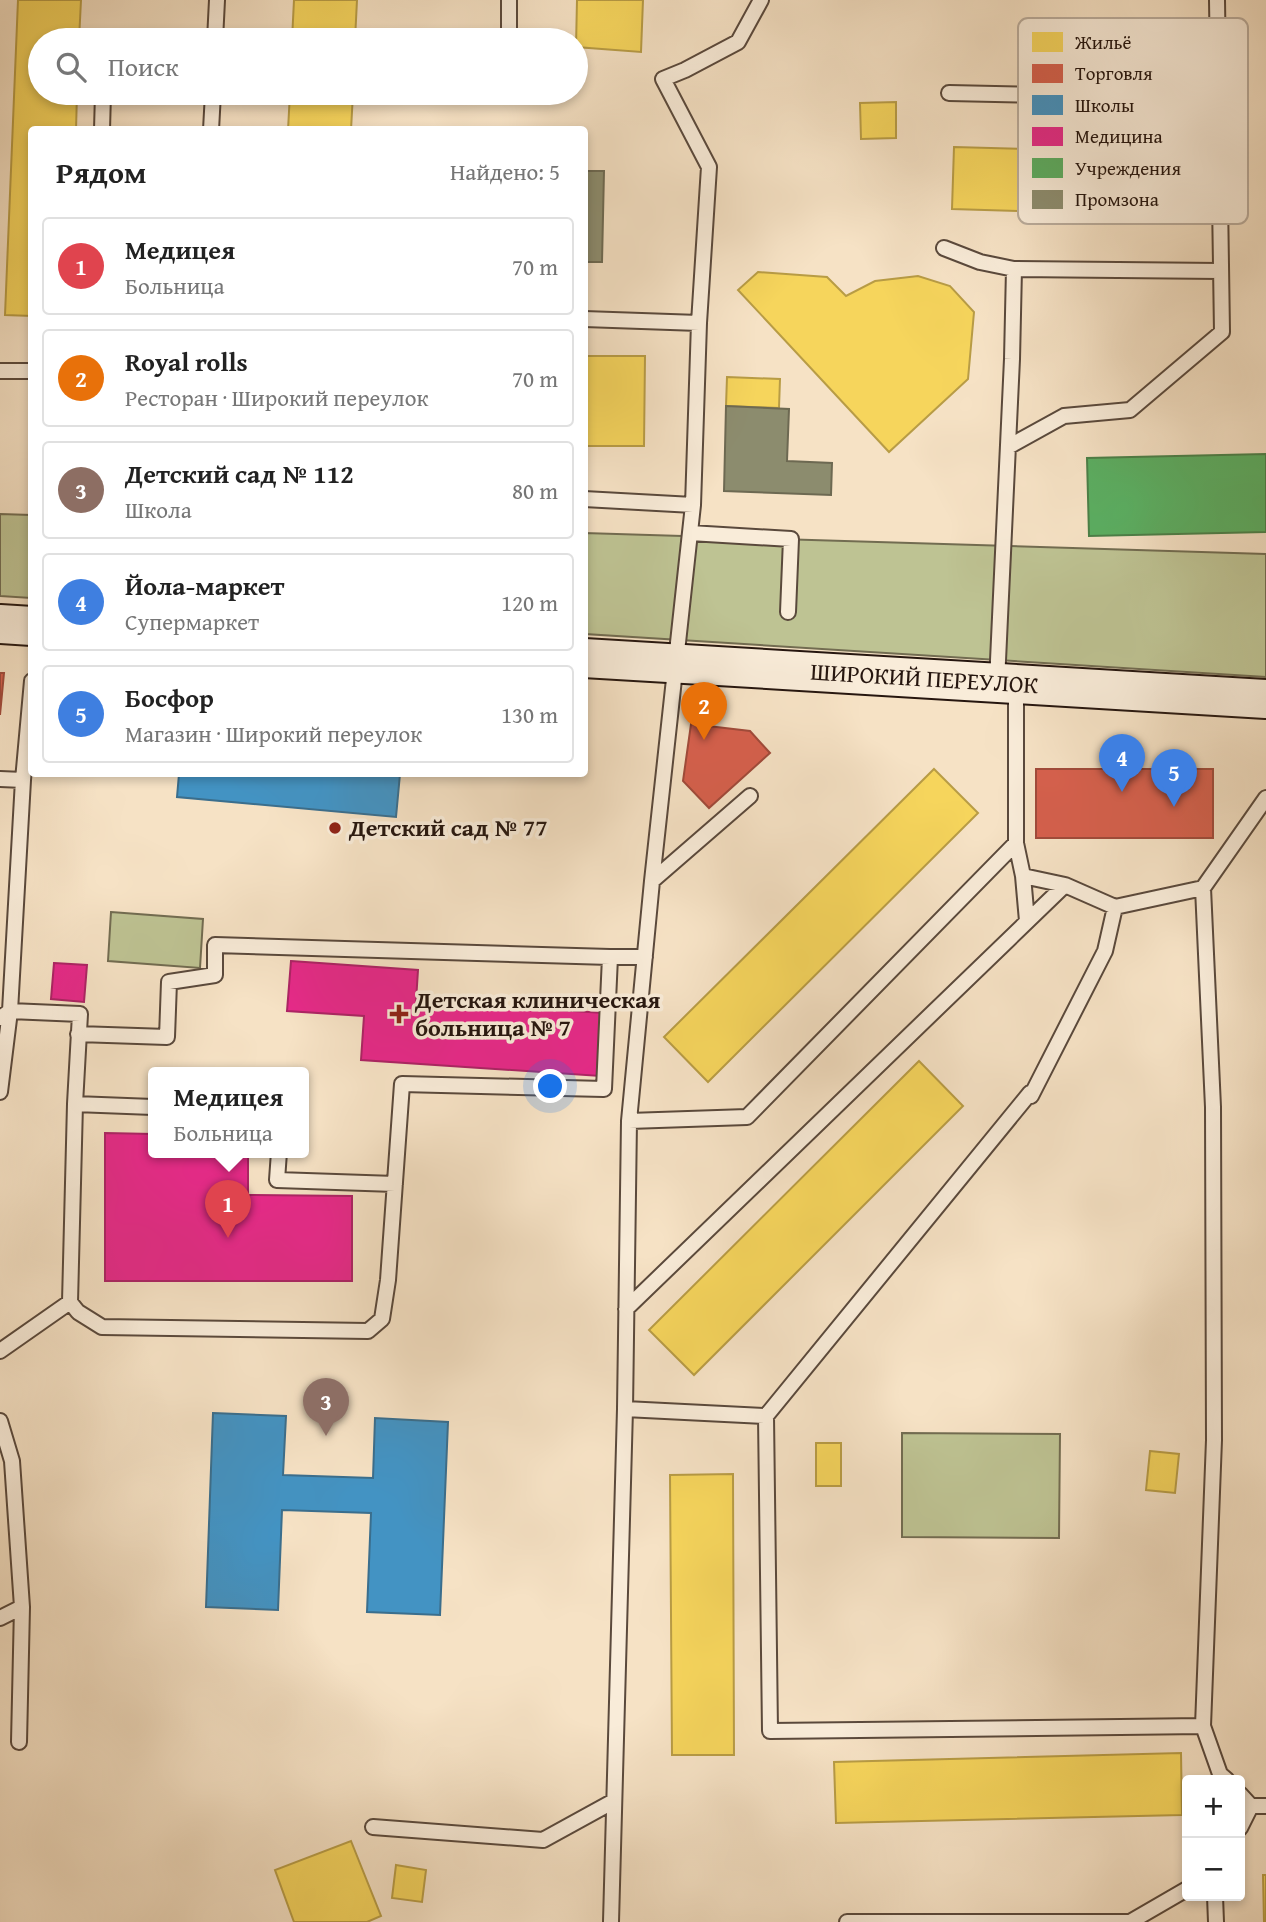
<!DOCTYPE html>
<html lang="ru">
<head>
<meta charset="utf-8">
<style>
  :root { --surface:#fff; --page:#f2f2f2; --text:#222; --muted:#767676; --line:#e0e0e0; --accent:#8f2418 }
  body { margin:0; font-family:"Gentium Book Plus",serif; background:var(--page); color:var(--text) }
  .controls { position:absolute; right:21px; bottom:21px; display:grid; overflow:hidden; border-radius:7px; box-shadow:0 4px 10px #0003 }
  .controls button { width:63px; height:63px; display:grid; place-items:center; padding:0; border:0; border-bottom:2px solid var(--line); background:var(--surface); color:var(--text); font:35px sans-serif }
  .you { position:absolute; left:551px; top:1087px; width:24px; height:24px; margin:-18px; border:5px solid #fff; border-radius:50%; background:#1a73e8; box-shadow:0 0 0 10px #1a73e833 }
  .badge { display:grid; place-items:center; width:46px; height:46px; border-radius:50%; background:var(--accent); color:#fff; font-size:23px; font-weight:700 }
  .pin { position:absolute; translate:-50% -58px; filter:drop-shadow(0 2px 4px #0008) }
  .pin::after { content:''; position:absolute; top:37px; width:24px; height:21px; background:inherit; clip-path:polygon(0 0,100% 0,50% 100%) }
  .popup { position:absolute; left:148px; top:1067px; width:161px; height:91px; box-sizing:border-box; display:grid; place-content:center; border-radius:7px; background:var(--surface); filter:drop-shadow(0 2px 5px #0005); font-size:23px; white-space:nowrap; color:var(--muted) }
  .popup b { font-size:26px; color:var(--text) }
  .popup::after { content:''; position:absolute; left:50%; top:100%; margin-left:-14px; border:14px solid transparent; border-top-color:var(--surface) }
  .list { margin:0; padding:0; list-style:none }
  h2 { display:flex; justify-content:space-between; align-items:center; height:91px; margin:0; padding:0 28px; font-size:30px }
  h2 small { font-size:23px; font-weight:400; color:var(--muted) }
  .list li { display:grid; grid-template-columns:46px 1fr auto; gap:21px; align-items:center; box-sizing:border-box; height:98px; margin:0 14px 14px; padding:0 14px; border:2px solid var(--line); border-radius:7px }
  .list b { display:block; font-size:26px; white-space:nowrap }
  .list p { margin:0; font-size:23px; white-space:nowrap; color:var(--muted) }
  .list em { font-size:23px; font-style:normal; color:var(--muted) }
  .icon { flex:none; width:38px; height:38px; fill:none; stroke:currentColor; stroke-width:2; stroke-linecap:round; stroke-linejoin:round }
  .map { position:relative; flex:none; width:1266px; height:1922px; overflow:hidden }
  .search { position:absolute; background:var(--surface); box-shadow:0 4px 10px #0003; left:28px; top:28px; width:560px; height:77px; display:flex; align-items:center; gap:18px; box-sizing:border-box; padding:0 24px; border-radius:38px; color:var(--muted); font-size:26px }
  .panel { position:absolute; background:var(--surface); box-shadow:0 4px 10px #0003; left:28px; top:126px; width:560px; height:651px; border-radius:7px }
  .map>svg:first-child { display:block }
</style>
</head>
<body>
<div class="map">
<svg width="1266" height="1922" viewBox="0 0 1266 1922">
  <rect width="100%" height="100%" fill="#f6e2c5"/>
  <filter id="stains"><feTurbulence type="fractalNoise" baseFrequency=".00286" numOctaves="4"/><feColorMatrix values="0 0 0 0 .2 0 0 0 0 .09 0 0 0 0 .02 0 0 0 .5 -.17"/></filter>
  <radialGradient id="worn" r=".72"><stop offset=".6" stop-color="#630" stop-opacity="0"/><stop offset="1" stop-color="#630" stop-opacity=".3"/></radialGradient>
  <path fill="#bec393" stroke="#726c51" stroke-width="2" d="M0 514 31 515V598L0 596Z
    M584 533 1266 554V677L585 634Z
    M111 912 203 919 200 968 108 961Z
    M902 1433 1060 1434 1059 1538 902 1537Z"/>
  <path fill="#f6d55c" stroke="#b89c45" stroke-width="2" d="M18 0H81L79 40H40V93H77L76 130H32V316L5 315Z
    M294 0H357L355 40H292Z
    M577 0H643L641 52 576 47Z
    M290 93H353L351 130H288Z
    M896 102V138L861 139 860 103Z
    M954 147 1178 153 1176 216 952 209Z
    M758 272 827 277 846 296 875 281 918 276 950 286 974 312 968 379 889 452 738 290Z
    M584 356H645L644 446H584Z
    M727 377 780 379 779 408 726 406Z
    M934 769 978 813 708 1082 664 1037Z
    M919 1061 963 1106 694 1375 649 1330Z
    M816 1443H841V1486H816Z
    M1150 1451 1179 1454 1175 1493 1146 1490Z
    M733 1474 734 1755H672L670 1475Z
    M1181 1753 1182 1815 836 1823 834 1762Z
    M351 1841 381 1916 367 1922H294L275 1870Z
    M396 1865 426 1870 422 1902 392 1898Z
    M1263 1875H1266V1922H1264Z"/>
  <path fill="#d6604d" stroke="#a14a3a" stroke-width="2" d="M0 673H4L0 715Z
    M691 724 750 731 770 753 709 808 683 781Z
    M1036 769H1213V838H1036Z"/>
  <path fill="#4393c3" stroke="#3a6e8d" stroke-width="2" d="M179 774H400L396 817 177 797Z
    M213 1413 286 1416 283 1475 373 1478 375 1418 448 1422 440 1615 367 1612 371 1513 282 1510 278 1610 206 1607Z"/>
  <path fill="#e7298a" stroke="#ad2365" stroke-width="2" d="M291 961 418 970 416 1001 604 1013 600 1076 361 1060 364 1016 287 1011Z
    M54 963 87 965 84 1002 51 999Z
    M105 1133 153 1134V1152H248V1195L352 1196V1281H105Z"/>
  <path fill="#5aae61" stroke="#4a8048" stroke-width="2" d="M1266 454V532L1089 536 1087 458Z"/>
  <path fill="#8c8c6e" stroke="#6d6952" stroke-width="2" d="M584 171H604L602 262H587V290H584Z
    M726 406 789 409 787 461 832 463 831 495 724 491Z"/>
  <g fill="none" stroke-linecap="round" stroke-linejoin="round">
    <g stroke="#5a493c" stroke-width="18">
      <path id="lane" d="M215 40 217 0
        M509 40V0
        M949 93 1218 99
        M102 130 103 93
        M211 130 213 93
        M944 248 980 262 1014 269 1220 271
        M584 319 699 323
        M0 371H32
        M1008 447 1064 416 1130 410 1222 332 1217 0
        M584 499 693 505
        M690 533 791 539 788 612
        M997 682 1012 359 1014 269
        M0 779 23 780
        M1016 843 1023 876 1065 885 1115 907 1203 888
        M1023 876 1027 921
        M652 881 750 796
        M610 957H645
        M0 1018 10 1011 80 1014 75 1104 70 1302 0 1351
        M0 1092 10 1011 23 780 32 681
        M75 1104 153 1107
        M629 1121 747 1117 1016 843V686
        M279 1152 277 1180 395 1184
        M70 1302 78 1312 102 1327 368 1331 382 1319 388 1280 402 1084 604 1089 610 957 215 945V975L169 982 167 1037 78 1034
        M626 1309 1065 885
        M625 1409 766 1416 770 1731 1203 1726
        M766 1416 1030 1093 1031 1096 1105 951 1115 907
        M0 1421 12 1461 22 1607 19 1742
        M0 1618 22 1607
        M1227 1780 1220 1774 1203 1726 1214 1440 1213 1107 1203 888 1266 798
        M1240 1794 1251 1806
        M373 1827 543 1840 614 1801
        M1240 1828 1251 1806H1266
        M1215 1896 1216 1922
        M611 1922 625 1409 629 1121 652 881 693 505 699 323 709 167 663 79 685 70 738 42 761 0
        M847 1922H1130L1187 1889"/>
    </g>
    <g stroke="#26160f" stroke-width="42">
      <g id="secondary">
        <path d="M0 624 32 626"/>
        <path id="s1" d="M584 658 1266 699"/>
      </g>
    </g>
    <use href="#lane" stroke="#f9ecd9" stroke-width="14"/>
    <use href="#secondary" stroke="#f9ecd9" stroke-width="38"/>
  </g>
  <g fill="#8f2418" stroke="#f9ecd9" stroke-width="2.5">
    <circle cx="335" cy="828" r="7"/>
    <path d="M395.5 1003.5h7v7h7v7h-7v7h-7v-7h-7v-7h7z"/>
  </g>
  <g text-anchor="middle" stroke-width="7" stroke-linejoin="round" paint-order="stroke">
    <g font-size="24" fill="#26160f" stroke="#f9ecd9">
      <text dy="8" stroke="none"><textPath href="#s1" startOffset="341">ШИРОКИЙ ПЕРЕУЛОК</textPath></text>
    </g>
    <g font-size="24" font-weight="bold" fill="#26160f" stroke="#f9ecd9" text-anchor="start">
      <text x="349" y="836">Детский сад № 77</text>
      <text x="415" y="1008">Детская клиническая<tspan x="415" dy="28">больница № 7</tspan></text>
    </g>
  </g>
  <rect x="1018" y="18" width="230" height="206" rx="10" fill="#f9ecd9" stroke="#baac9c" stroke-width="2"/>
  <rect x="1032" y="32" width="31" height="20" fill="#f6d55c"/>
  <rect x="1032" y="64" width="31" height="19" fill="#d6604d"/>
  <rect x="1032" y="95" width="31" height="20" fill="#4393c3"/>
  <rect x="1032" y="127" width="31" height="19" fill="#e7298a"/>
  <rect x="1032" y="158" width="31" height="20" fill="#5aae61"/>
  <rect x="1032" y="190" width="31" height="19" fill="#8c8c6e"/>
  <g font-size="19" fill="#26160f">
    <text x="1075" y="49">Жильё</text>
    <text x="1075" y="80">Торговля</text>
    <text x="1075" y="112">Школы</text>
    <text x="1075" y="143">Медицина</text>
    <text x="1075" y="175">Учреждения</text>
    <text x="1075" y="206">Промзона</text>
  </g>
  <rect width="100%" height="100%" filter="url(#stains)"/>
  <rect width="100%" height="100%" fill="url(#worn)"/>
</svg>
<div class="controls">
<button>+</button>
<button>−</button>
</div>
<div class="you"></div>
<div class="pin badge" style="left:228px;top:1238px;background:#e0444e">1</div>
<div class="popup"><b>Медицея</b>Больница</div>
<div class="pin badge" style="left:704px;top:740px;background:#e8710a">2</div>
<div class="pin badge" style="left:326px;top:1436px;background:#8d6e63">3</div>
<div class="pin badge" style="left:1122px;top:792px;background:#3f7fe0">4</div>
<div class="pin badge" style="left:1174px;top:807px;background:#3f7fe0">5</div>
<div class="search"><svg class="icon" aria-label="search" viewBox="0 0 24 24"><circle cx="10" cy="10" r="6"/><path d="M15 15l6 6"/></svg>Поиск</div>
<section class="panel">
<h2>Рядом<small>Найдено: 5</small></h2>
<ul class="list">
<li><span class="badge" style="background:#e0444e">1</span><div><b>Медицея</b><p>Больница</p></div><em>70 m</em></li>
<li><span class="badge" style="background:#e8710a">2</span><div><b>Royal rolls</b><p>Ресторан · Широкий переулок</p></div><em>70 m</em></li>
<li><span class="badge" style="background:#8d6e63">3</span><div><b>Детский сад № 112</b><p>Школа</p></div><em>80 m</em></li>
<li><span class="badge" style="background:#3f7fe0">4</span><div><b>Йола-маркет</b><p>Супермаркет</p></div><em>120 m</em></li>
<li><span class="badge" style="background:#3f7fe0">5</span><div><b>Босфор</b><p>Магазин · Широкий переулок</p></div><em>130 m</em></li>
</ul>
</section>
</div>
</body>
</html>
